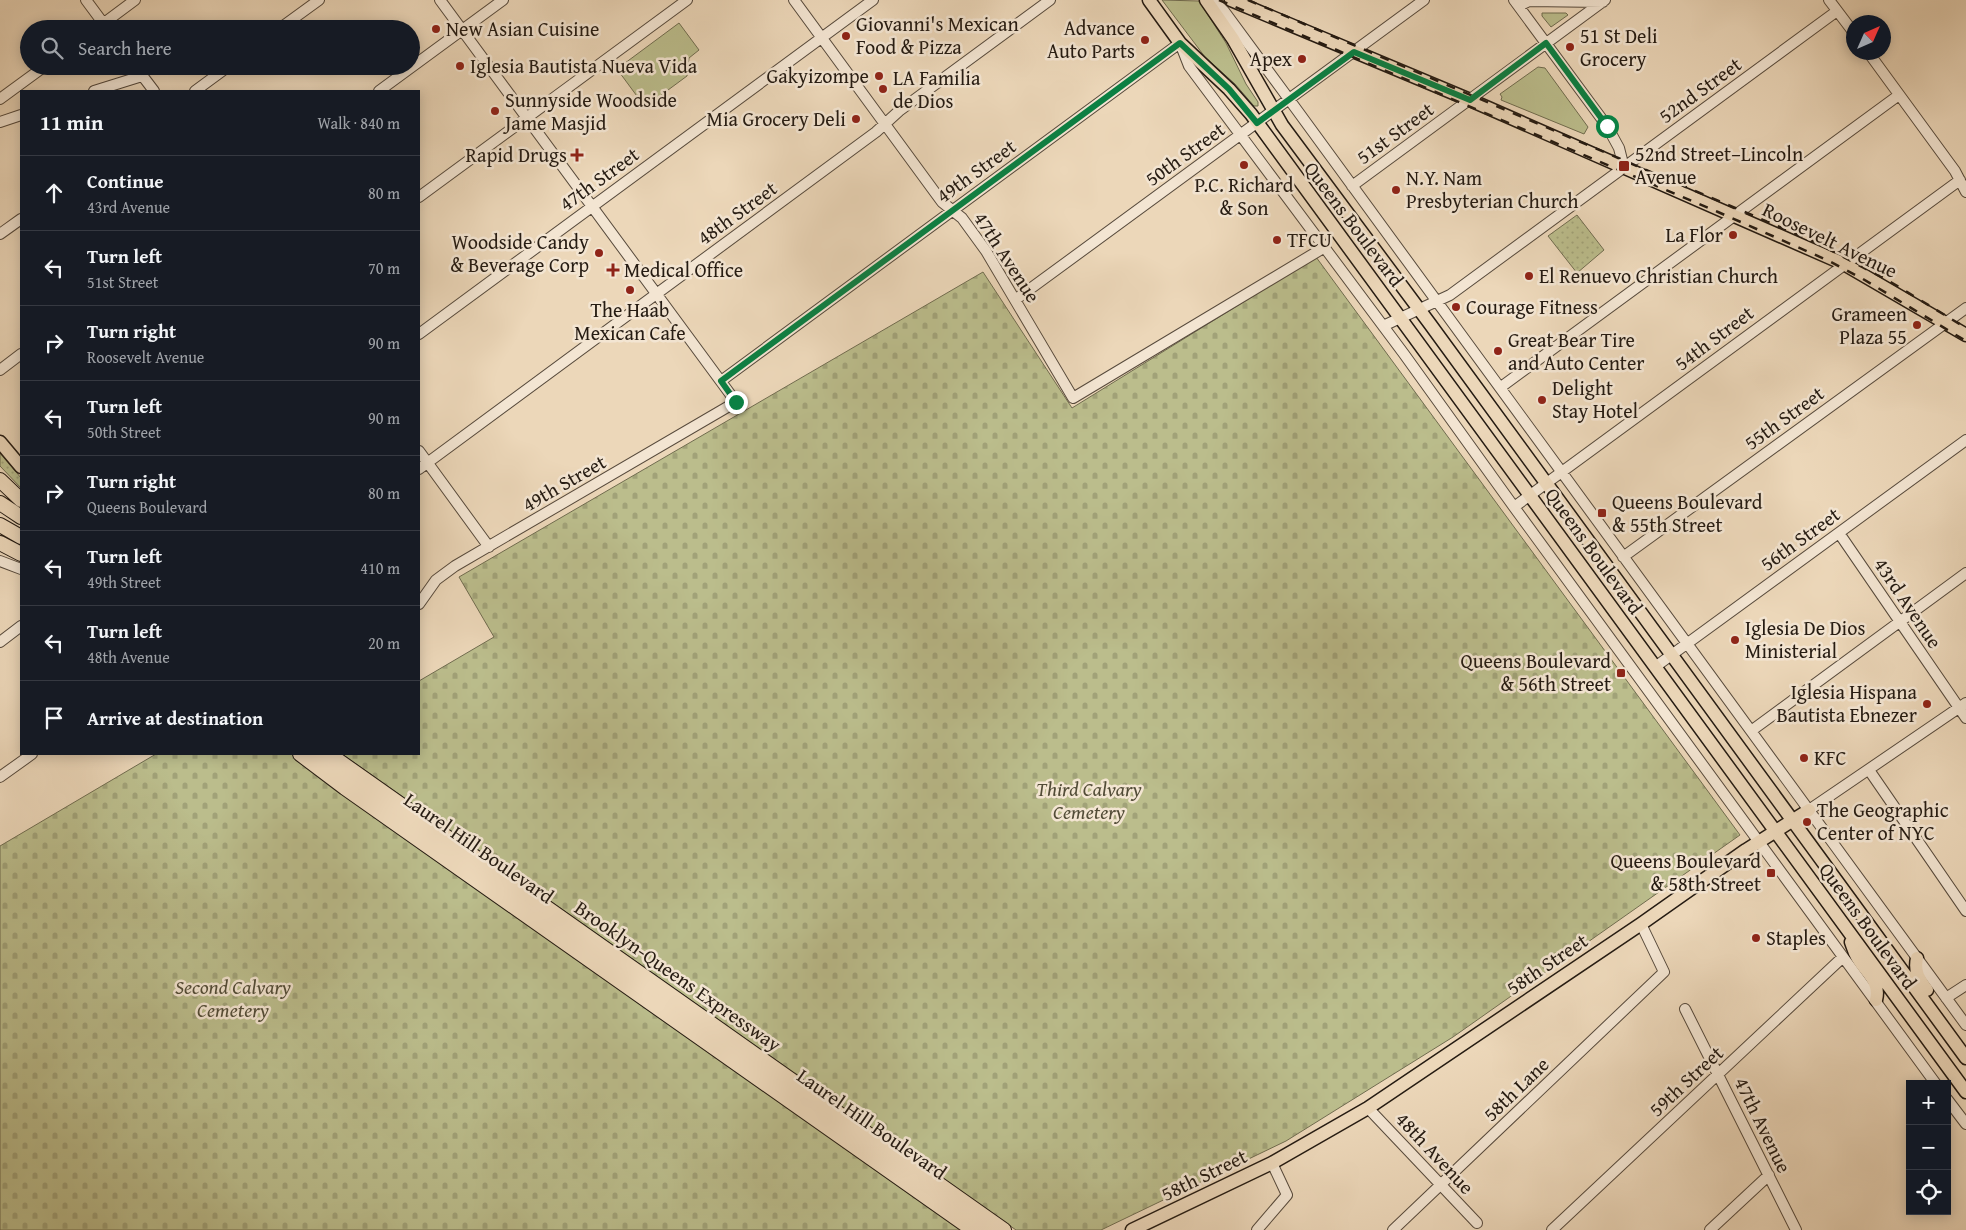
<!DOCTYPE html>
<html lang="en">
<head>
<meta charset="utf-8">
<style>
  :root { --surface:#171b24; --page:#20242c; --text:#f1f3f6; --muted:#9ea1a6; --line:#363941 }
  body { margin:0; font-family:"Gentium Book Plus",serif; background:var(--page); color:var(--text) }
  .controls { position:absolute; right:15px; bottom:15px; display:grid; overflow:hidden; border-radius:0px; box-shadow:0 2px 12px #0003 }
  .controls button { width:45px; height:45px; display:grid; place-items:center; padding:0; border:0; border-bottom:1px solid var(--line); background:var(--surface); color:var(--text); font:25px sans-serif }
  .compass { position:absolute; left:1846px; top:15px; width:45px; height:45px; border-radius:50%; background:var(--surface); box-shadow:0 2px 12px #0003; rotate:45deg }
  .stop { position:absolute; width:15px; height:15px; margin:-11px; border:4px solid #0b8043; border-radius:50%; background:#fff }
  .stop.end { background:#0b8043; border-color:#fff; box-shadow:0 1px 5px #0008 }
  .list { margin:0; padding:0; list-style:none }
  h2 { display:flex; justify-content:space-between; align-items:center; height:65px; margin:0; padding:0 20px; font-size:21px }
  h2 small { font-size:16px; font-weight:400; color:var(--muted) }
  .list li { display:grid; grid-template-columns:32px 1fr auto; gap:15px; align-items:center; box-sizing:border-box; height:75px; padding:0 20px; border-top:1px solid var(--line) }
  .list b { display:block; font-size:19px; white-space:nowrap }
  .list p { margin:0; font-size:16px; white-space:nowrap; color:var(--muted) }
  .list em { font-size:16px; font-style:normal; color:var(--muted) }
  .icon { flex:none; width:28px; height:28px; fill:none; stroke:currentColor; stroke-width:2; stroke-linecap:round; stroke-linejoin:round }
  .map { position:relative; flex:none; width:1966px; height:1230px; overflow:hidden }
  .search { position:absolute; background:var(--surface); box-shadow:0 2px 12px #0003; left:20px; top:20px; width:400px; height:55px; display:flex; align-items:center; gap:12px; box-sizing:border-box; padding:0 18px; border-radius:28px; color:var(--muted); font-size:19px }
  .panel { position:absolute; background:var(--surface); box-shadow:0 2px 12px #0003; left:20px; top:90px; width:400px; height:665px; border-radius:0px }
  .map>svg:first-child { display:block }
</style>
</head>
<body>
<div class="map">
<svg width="1966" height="1230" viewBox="0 0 1966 1230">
  <defs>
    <pattern id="grass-dots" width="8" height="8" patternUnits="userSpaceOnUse" patternTransform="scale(1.25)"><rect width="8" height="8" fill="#bbbd8c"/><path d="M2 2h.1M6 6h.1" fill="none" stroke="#a1a278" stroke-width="1.8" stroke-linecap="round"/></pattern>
    <pattern id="cemetery-stones" width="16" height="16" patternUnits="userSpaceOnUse" patternTransform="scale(1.25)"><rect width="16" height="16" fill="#bbbd8c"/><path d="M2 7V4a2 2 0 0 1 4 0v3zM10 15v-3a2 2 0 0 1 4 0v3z" fill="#a1a278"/></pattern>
  </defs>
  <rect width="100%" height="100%" fill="#ecd7b9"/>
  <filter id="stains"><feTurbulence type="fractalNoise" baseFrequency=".004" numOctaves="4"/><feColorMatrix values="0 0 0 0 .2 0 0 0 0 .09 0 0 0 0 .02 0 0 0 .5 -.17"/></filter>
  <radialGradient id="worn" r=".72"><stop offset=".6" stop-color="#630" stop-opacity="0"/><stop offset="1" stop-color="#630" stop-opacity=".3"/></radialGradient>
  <path fill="url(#grass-dots)" stroke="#706c4f" d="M1577 215 1604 250 1577 273 1548 236Z
    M0 452 21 478V488L0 466Z"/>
  <path fill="url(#cemetery-stones)" stroke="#706c4f" d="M1316 257 1740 835 1453 1037 1286 1141 1101 1230H1016L342 754H419V681L494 637 459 577 983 272 1072 408Z
    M156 754H292L335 787 965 1230H0V846Z"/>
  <path fill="#bbbd8c" stroke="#706c4f" d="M1162 0 1199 1 1226 43 1246 84 1258 102V106H1254L1235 84 1205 57Z
    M1542 13H1566L1568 15 1551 27 1542 16Z
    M679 23 699 50 689 58 687 76 645 107 617 69Z
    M1538 67 1545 68 1588 127 1584 134 1501 100 1502 97 1500 94Z"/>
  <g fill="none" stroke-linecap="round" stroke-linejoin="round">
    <g stroke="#574a3c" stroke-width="12">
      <path id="minor" d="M86 0 106 27
        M794 0 942 202 962 218 986 251 1073 398 1325 247
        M1213 0 1224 11 1283 91 1966 1025
        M1514 0 1607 126 1619 148 1624 168
        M1829 0 1854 33
        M1519 6 1529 1 1603 2
        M96 29 135 0
        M279 29 319 0
        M1868 52 1955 171 1966 192
        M135 66 154 91
        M94 91 142 76
        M195 91 229 66
        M379 91 503 0
        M0 99 45 66
        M0 122 21 115
        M1352 186 1605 0
        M419 197 687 0
        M0 234 21 219
        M1015 300 1424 0
        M1383 326 1450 295 1837 11
        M419 334 873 0
        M0 370 21 354
        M721 381 1180 43 1189 66 1404 354 1514 507 1936 1084
        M1501 387 1899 95
        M419 451 489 547
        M419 469 876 132 899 111 1050 0
        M1514 507 1960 180
        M1839 533 1966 718
        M1623 557 1966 308
        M0 561 21 569
        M419 604 436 580 455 566 736 402 440 0
        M0 642 21 626
        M1655 667 1966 440
        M1751 731 1966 573
        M1869 770 1966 911
        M0 777 32 754
        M1809 810 1966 703
        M1946 998 1966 985
        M1685 1009 1796 1230
        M1947 1099 1966 1124
        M1368 1108 1477 1223
        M1257 1230 1287 1195 1272 1163
        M1393 1230 1664 972 1641 924
        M1552 1230 1843 957
        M1710 1230 1769 1175"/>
    </g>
    <g stroke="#251b12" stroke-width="15">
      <path id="major" d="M1149 0 1180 43 1229 89 1251 114 1966 1092
        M1206 0 1233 39 1282 125 1430 324 1966 1058
        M1231 0 1470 100 1844 264 1966 335
        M0 442 21 467
        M316 754 990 1230
        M1851 942C1853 947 1854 952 1857 957 1865 972 1881 981 1876 1000
        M1917 958C1914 972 1919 979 1927 990
        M1132 1230 1272 1163 1368 1108 1641 924 1746 850 1809 810"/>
    </g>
    <g stroke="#251b12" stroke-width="16">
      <path id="highway" d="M0 480 21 500
        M0 503 21 517
        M0 525 21 537
        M0 543 21 554
        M300 754 345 788 973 1230
        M329 754 1004 1230"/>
    </g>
    <use href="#minor" stroke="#f3e5d2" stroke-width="10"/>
    <use href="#major" stroke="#ecd7b9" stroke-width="12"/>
    <use href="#highway" stroke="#ecd7b9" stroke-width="14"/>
    <path stroke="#251b12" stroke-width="2.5" stroke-dasharray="9 9" stroke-linecap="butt" d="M1219 0 1718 212 1827 260 1863 279 1966 341
      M1248 0 1815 242 1889 281 1966 328"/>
  </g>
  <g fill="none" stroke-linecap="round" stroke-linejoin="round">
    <path stroke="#0b8043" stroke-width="6" d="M736 402 721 381 1180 43 1229 89 1257 123 1354 52 1470 100 1546 43 1607 126"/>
  </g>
  <g fill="#8f2418" stroke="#f3e5d2" stroke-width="2">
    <circle cx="436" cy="29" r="5"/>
    <circle cx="846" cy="36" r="5"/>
    <circle cx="1145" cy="40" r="5"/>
    <circle cx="1570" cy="47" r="5"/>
    <circle cx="1302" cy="59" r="5"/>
    <circle cx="460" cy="66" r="5"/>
    <circle cx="879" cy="76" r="5"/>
    <circle cx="883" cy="89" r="5"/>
    <circle cx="495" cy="111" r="5"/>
    <circle cx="856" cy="119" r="5"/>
    <path d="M574.5 147.5h5v5h5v5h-5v5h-5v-5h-5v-5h5z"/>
    <circle cx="1244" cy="165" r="5"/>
    <rect x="1618" y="160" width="12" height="12" rx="2.5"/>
    <circle cx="1396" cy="190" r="5"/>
    <circle cx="1733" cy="235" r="5"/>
    <circle cx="1277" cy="240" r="5"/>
    <circle cx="599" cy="253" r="5"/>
    <path d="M610.5 262.5h5v5h5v5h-5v5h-5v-5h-5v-5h5z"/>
    <circle cx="1529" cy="276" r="5"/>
    <circle cx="630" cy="290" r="5"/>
    <circle cx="1456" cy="307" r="5"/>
    <circle cx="1917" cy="325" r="5"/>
    <circle cx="1498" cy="351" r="5"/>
    <circle cx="1542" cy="400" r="5"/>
    <rect x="1597" y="508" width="10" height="10" rx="2.5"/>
    <circle cx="1735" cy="640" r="5"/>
    <rect x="1616" y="668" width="10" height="10" rx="2.5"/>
    <circle cx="1927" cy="704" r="5"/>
    <circle cx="1804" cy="758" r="5"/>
    <circle cx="1807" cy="822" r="5"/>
    <rect x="1766" y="868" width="10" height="10" rx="2.5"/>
    <circle cx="1756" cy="938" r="5"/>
  </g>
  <g text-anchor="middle" stroke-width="5" stroke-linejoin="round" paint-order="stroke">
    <g font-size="20" fill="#251b12" stroke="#f3e5d2" text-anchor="start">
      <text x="856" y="31">Giovanni's Mexican<tspan x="856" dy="23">Food &amp; Pizza</tspan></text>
      <text x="1135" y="35" text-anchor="end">Advance<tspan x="1135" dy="23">Auto Parts</tspan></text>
      <text x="446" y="36">New Asian Cuisine</text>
      <text x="1580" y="43">51 St Deli<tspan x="1580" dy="23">Grocery</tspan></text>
      <text x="1292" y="66" text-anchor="end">Apex</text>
      <text x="470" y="73">Iglesia Bautista Nueva Vida</text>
      <text x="869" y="83" text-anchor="end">Gakyizompe</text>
      <text x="893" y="85">LA Familia<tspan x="893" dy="23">de Dios</tspan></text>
      <text x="505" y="107">Sunnyside Woodside<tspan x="505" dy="23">Jame Masjid</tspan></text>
      <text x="846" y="126" text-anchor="end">Mia Grocery Deli</text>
      <text x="1635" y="161">52nd Street–Lincoln<tspan x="1635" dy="23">Avenue</tspan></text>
      <text x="567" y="162" text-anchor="end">Rapid Drugs</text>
      <text x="1406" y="185">N.Y. Nam<tspan x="1406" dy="23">Presbyterian Church</tspan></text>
      <text x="1244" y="192" text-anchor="middle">P.C. Richard<tspan x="1244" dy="23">&amp; Son</tspan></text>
      <text x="1723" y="242" text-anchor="end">La Flor</text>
      <text x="1287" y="247">TFCU</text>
      <text x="589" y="249" text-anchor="end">Woodside Candy<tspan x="589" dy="23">&amp; Beverage Corp</tspan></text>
      <text x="624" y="277">Medical Office</text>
      <text x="1539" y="283">El Renuevo Christian Church</text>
      <text x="1466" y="314">Courage Fitness</text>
      <text x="630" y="317" text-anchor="middle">The Haab<tspan x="630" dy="23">Mexican Cafe</tspan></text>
      <text x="1907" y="321" text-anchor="end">Grameen<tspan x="1907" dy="23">Plaza 55</tspan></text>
      <text x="1508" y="347">Great Bear Tire<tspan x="1508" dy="23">and Auto Center</tspan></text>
      <text x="1552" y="395">Delight<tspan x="1552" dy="23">Stay Hotel</tspan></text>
      <text x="1612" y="509">Queens Boulevard<tspan x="1612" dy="23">&amp; 55th Street</tspan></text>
      <text x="1745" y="635">Iglesia De Dios<tspan x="1745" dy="23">Ministerial</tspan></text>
      <text x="1611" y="668" text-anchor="end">Queens Boulevard<tspan x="1611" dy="23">&amp; 56th Street</tspan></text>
      <text x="1917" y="699" text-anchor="end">Iglesia Hispana<tspan x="1917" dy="23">Bautista Ebnezer</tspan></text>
      <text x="1814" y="765">KFC</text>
      <text x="1817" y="817">The Geographic<tspan x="1817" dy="23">Center of NYC</tspan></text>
      <text x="1761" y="868" text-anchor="end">Queens Boulevard<tspan x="1761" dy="23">&amp; 58th Street</tspan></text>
      <text x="1766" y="945">Staples</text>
    </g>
    <g font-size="20" fill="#251b12" stroke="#f3e5d2">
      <text transform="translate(1700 90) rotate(-36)" y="7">52nd Street</text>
      <text transform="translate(1395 133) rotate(-36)" y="7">51st Street</text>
      <text transform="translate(1185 154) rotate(-36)" y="7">50th Street</text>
      <text transform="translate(976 171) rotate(-36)" y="7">49th Street</text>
      <text transform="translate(599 179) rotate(-36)" y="7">47th Street</text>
      <text transform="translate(737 213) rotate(-36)" y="7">48th Street</text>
      <text transform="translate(1354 224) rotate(53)" y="7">Queens Boulevard</text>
      <text transform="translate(1830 240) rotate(26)" y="7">Roosevelt Avenue</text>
      <text transform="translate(1007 257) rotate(57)" y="7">47th Avenue</text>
      <text transform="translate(1714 338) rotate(-37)" y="7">54th Street</text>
      <text transform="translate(1784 418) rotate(-36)" y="7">55th Street</text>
      <text transform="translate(564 483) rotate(-30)" y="7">49th Street</text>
      <text transform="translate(1800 539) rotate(-36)" y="7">56th Street</text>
      <text transform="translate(1594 551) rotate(54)" y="7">Queens Boulevard</text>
      <text transform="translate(1908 603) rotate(56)" y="7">43rd Avenue</text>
      <text transform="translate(479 848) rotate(35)" y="7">Laurel Hill Boulevard</text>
      <text transform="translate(1868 926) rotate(54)" y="7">Queens Boulevard</text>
      <text transform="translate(1547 964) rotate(-34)" y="7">58th Street</text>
      <text transform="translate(678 976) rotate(35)" y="7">Brooklyn-Queens Expressway</text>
      <text transform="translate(1686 1081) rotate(-43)" y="7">59th Street</text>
      <text transform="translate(1516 1089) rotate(-44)" y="7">58th Lane</text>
      <text transform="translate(872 1124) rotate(35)" y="7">Laurel Hill Boulevard</text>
      <text transform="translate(1763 1125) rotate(64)" y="7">47th Avenue</text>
      <text transform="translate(1435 1153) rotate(47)" y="7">48th Avenue</text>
      <text transform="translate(1204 1175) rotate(-26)" y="7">58th Street</text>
    </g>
    <g font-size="20" font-style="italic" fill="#524c37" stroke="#f3e5d2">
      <text x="1089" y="796">Third Calvary<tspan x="1089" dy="23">Cemetery</tspan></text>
      <text x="233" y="994">Second Calvary<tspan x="233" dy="23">Cemetery</tspan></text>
    </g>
  </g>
  <rect width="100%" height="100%" filter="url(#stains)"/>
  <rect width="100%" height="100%" fill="url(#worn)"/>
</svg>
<div class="controls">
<button>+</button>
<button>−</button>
<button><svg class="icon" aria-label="locate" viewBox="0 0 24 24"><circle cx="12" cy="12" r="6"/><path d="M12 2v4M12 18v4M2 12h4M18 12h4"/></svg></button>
</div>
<svg class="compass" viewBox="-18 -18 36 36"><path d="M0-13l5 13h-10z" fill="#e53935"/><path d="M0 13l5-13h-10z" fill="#9ea1a6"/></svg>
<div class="stop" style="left:1607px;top:126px"></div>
<div class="stop end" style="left:736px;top:402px"></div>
<div class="search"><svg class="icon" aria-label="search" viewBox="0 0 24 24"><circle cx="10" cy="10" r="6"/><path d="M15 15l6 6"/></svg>Search here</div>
<section class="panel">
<h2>11 min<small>Walk · 840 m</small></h2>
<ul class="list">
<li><svg class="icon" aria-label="ahead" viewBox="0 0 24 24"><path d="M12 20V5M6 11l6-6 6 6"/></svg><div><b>Continue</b><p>43rd Avenue</p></div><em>80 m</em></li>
<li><svg class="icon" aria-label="left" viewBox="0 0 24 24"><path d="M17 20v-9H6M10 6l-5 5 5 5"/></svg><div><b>Turn left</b><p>51st Street</p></div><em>70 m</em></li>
<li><svg class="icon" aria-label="right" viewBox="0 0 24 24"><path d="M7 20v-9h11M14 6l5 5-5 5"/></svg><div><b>Turn right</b><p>Roosevelt Avenue</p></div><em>90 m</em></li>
<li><svg class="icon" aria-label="left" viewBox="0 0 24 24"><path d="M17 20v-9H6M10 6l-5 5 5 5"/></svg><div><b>Turn left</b><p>50th Street</p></div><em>90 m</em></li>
<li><svg class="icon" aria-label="right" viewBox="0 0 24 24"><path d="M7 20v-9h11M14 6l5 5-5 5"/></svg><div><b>Turn right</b><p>Queens Boulevard</p></div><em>80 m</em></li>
<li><svg class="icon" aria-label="left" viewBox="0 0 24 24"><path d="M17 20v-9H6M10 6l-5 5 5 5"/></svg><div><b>Turn left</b><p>49th Street</p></div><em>410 m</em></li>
<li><svg class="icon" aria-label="left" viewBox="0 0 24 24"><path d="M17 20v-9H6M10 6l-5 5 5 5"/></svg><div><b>Turn left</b><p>48th Avenue</p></div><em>20 m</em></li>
<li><svg class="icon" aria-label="arrive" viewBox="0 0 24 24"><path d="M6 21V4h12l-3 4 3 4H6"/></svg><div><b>Arrive at destination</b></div></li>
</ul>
</section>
</div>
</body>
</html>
